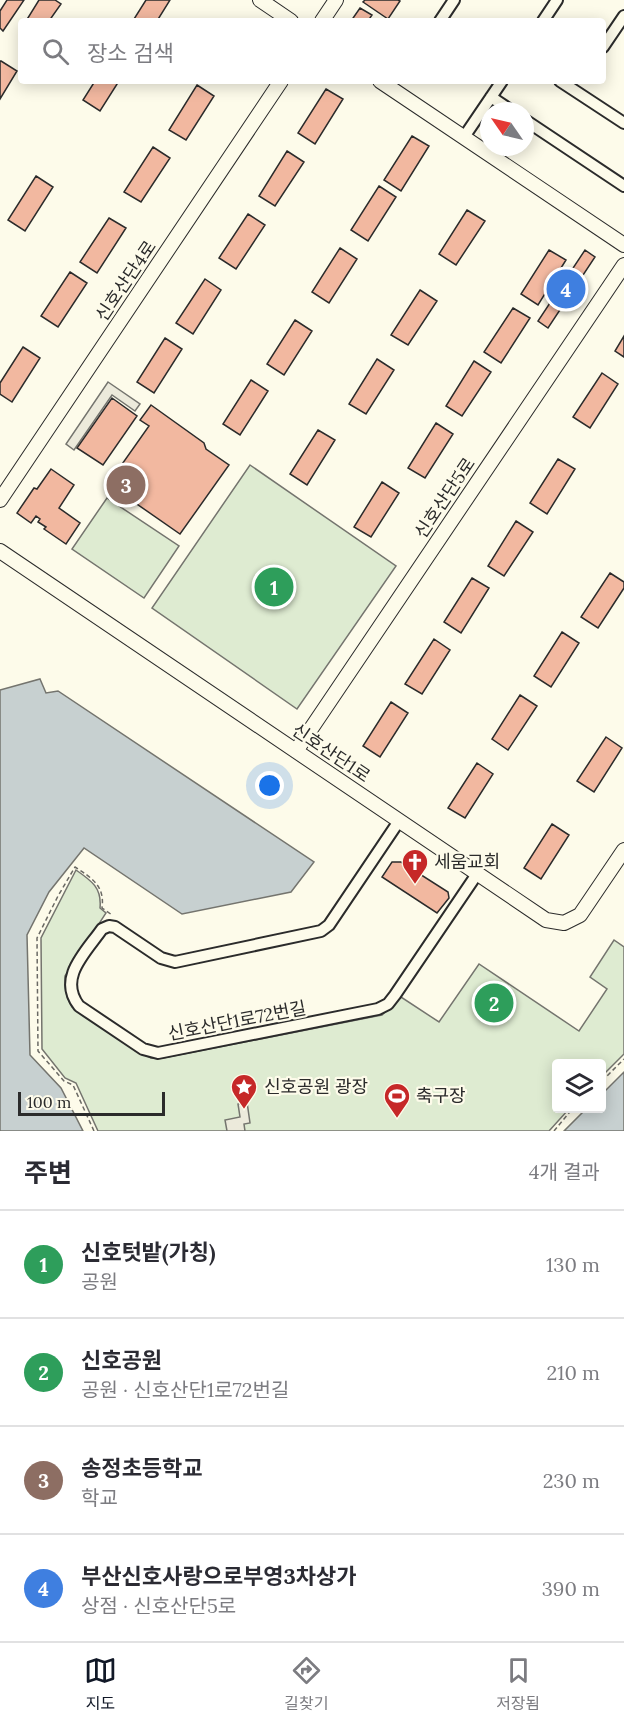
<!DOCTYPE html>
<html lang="ko">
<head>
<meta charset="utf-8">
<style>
  :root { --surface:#fff; --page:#f7f7f7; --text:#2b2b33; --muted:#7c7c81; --line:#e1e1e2; --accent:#111827 }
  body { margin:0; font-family:Lora,"Noto Sans KR",serif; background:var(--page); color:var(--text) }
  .controls { position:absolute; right:18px; bottom:18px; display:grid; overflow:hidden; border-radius:6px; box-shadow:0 3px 15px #0003 }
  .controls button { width:54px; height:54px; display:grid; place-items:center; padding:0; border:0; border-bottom:2px solid var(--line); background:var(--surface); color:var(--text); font:30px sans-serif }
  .compass { position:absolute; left:480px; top:102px; width:54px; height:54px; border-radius:50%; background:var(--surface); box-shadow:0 3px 15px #0003; rotate:304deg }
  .scale { position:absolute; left:18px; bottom:15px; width:147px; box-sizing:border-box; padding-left:6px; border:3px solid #2b2b2b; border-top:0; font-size:16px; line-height:21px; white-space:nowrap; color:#2b2b2b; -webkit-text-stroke:4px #fdfbea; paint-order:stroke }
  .you { position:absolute; left:270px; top:786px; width:21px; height:21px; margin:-15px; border:4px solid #fff; border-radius:50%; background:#1a73e8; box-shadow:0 0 0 9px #1a73e833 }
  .badge { display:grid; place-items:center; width:39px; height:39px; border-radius:50%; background:var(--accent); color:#fff; font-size:20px; font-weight:700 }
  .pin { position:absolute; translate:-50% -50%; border:3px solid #fff; box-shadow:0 2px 6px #0006 }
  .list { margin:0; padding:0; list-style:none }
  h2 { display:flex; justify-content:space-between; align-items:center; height:78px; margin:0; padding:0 24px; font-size:26px }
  h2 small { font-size:20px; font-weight:400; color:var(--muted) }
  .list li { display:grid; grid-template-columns:39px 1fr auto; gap:18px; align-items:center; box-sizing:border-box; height:108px; padding:0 24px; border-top:2px solid var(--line) }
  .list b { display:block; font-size:22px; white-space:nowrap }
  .list p { margin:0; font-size:20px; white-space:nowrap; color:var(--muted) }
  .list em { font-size:20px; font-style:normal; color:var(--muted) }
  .icon { flex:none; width:33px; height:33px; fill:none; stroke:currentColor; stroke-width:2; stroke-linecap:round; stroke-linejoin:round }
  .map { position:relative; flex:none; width:624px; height:1131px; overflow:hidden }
  .search { position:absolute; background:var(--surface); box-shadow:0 3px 15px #0003; left:18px; right:18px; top:18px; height:66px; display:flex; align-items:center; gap:15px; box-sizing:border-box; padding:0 21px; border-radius:6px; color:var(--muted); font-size:22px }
  .sheet { height:510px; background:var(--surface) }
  nav { display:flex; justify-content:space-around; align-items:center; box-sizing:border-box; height:84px; border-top:2px solid var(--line); background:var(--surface); font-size:16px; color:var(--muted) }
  nav a { display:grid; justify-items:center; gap:3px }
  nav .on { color:var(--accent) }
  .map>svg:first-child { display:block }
</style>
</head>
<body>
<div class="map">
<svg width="624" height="1131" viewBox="0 0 624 1131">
  <rect width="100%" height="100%" fill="#fdfbea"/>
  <path fill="#deebd1" stroke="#74746e" stroke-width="1.5" d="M250 465 396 566 297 709 152 608Z
    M107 498 179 546 144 598 72 549Z
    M76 870C92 881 102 888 100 908L106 913 65 976C64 988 66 997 72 1007L141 1053 151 1058H163L382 1015 401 997 439 1022 479 964 579 1031 607 989 590 977 614 940 624 947V1054L602 1076V1064H556V1108L569 1109 549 1131H98L76 1083 65 1078 42 1049 41 938Z"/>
  <path fill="#eceadb" stroke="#74746e" stroke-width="1.5" d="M108 382 140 404 135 411 112 395 74 450 66 444Z
    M247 1102 250 1123 244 1124 245 1131H227L225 1120 240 1117 238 1104Z"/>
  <path fill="#c7d0d0" stroke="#74746e" stroke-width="1.5" d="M40 679 46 693 58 691 314 862 291 892 182 914 84 848 49 892 27 935 30 1055 61 1088 83 1131H0V690Z
    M624 1072V1131H564L586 1109 602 1108V1094Z"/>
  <path fill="#f2b8a0" stroke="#2b2b2b" stroke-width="1.5" d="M7 0H24L3 31 0 28V11Z
    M39 0H55L61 4 49 21H26Z
    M146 0H170L157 21H137L134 19Z
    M365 0H398L400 1 388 19 363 2Z
    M360 8 372 15 368 21H351Z
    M1 61 17 71 0 99V61Z
    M95 81H119L100 111 83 100Z
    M197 85 214 96 186 140 169 130Z
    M326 89 343 99 315 144 298 133Z
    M412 136 429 146 401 191 384 180Z
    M153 147 170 158 141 202 124 192Z
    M287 151 304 162 275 206 259 196Z
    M36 176 53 187 25 231 8 220Z
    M379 186 396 197 368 241 351 230Z
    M467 210 485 221 456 265 439 254Z
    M248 214 265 225 236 269 219 258Z
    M109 218 126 228 97 273 80 262Z
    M340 248 357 259 329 303 312 292Z
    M549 250 566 260 538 305 521 294Z
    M585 250 595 257 548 328 538 321Z
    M70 272 87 283 58 327 41 316Z
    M205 279 221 290 193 334 176 323Z
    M420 290 437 301 408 345 391 335Z
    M513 308 530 318 501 363 484 352Z
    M295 320 312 331 284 375 267 364Z
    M624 336V357L615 351Z
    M165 338 182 349 154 393 137 382Z
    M23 347 40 358 12 402 0 394V383Z
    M377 359 394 370 366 414 349 404Z
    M474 361 491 372 462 416 446 406Z
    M602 373 618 384 590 428 573 417Z
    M251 380 268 391 240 435 223 424Z
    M112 398 137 416 103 465 77 448Z
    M151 405 204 443 206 449 229 465 180 534 108 484 149 426 140 420Z
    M436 423 453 434 425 478 408 468Z
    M318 430 335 440 307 485 290 474Z
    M558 459 575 469 547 514 530 503Z
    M51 469 74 485 59 508 80 523 66 544 44 529 46 527 38 522 40 519 36 516 31 523 17 513 34 488 37 489Z
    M382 482 399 493 371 537 354 527Z
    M516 521 533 532 504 576 488 566Z
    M610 573 624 582V588L598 628 581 617Z
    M472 578 489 588 461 633 444 622Z
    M562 632 579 643 551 687 534 676Z
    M434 639 450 650 422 694 405 684Z
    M520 695 537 706 508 750 492 739Z
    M391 702 408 713 380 757 363 746Z
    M606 737 622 748 594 792 577 781Z
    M477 763 493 774 465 818 448 808Z
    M552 824 569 835 541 879 524 868Z
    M392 862H401L448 892 449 898 437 913 382 877Z"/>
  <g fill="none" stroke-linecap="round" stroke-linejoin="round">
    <g stroke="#2b2b2b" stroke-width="14">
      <path id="minor" d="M440 21 454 0
        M543 21 557 0
        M603 47 624 16
        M560 81 624 123
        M491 97 512 111
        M525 120 624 186
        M464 137 502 81
        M399 821 329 925 321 931 175 962 161 958 115 927 109 926 102 929C86 952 57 978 79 1006L143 1049 158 1053 378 1009 388 1004 395 995 477 874"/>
    </g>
    <g stroke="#2b2b2b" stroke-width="16">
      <path id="major" d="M260 0 291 21
        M322 21 336 0
        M380 81 624 245
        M0 500 281 81
        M0 551 546 920 564 923 580 915 624 850
        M296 751 624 265"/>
    </g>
    <path stroke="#6a6964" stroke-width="1.5" stroke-dasharray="4.5 3" stroke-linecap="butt" d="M602 1081 624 1059
      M94 1131 73 1085 64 1081 38 1051 37 938 58 896 75 867C92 878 105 886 102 908L112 915
      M554 1131 573 1108"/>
    <use href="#minor" stroke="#fdfbea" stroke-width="10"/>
    <use href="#major" stroke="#fdfbea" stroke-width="14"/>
  </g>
  <defs>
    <g id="church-pin" transform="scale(1.35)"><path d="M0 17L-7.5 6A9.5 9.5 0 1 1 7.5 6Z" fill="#c62828" stroke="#fdfbea"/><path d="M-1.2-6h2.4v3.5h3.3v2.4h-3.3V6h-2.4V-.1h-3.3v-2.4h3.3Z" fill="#fff"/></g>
    <g id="sight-pin" transform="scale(1.35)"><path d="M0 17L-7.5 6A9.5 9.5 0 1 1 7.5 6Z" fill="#c62828" stroke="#fdfbea"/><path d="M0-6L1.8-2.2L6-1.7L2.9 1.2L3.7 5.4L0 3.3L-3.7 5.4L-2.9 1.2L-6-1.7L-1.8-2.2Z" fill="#fff"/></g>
    <g id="stadium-pin" transform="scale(1.35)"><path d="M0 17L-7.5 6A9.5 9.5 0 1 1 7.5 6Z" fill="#c62828" stroke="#fdfbea"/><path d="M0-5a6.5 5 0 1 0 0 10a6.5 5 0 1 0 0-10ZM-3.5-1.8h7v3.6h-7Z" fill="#fff"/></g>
  </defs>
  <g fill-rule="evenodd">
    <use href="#church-pin" x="415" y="862"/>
    <use href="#sight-pin" x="244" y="1087"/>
    <use href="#stadium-pin" x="397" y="1096"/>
  </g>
  <g text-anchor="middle" stroke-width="4.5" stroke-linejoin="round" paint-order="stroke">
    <g font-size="18" fill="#2b2b2b" stroke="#fdfbea">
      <text transform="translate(126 281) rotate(-56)" y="6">신호산단4로</text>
      <text transform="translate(445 498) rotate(-56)" y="6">신호산단5로</text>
      <text transform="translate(331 753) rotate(34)" y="6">신호산단1로</text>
      <text transform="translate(237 1021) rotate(-11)" y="6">신호산단1로72번길</text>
    </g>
    <g font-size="18" fill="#2b2b2b" stroke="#fdfbea" text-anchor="start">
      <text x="434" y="868">세움교회</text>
      <text x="264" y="1093">신호공원 광장</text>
      <text x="416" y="1102">축구장</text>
    </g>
  </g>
</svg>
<div class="controls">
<button><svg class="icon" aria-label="layers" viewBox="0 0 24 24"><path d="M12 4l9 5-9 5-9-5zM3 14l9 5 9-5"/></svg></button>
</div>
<svg class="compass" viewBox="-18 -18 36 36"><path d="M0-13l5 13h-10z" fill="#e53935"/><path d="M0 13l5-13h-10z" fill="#7c7c81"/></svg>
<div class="scale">100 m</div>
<div class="you"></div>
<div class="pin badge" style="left:274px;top:587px;background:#2e9e5b">1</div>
<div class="pin badge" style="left:494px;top:1003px;background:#2e9e5b">2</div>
<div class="pin badge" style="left:126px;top:485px;background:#8d6e63">3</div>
<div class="pin badge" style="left:566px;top:289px;background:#3f7fe0">4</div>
<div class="search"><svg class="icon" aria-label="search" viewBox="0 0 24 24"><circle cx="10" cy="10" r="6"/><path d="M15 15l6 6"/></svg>장소 검색</div>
</div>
<section class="sheet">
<h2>주변<small>4개 결과</small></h2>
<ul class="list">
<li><span class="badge" style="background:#2e9e5b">1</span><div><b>신호텃밭(가칭)</b><p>공원</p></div><em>130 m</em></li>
<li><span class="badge" style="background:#2e9e5b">2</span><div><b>신호공원</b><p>공원 · 신호산단1로72번길</p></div><em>210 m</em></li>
<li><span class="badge" style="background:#8d6e63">3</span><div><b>송정초등학교</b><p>학교</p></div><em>230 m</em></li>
<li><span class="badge" style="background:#3f7fe0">4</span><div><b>부산신호사랑으로부영3차상가</b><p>상점 · 신호산단5로</p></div><em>390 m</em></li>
</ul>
</section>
<nav>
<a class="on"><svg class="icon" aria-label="map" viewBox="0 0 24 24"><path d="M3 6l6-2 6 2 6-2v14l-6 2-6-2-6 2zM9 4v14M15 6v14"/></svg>지도</a>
<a><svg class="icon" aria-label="directions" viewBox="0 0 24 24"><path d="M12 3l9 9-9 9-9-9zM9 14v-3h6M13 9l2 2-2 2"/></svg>길찾기</a>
<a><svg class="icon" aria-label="saved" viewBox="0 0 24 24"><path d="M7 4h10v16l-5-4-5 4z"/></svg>저장됨</a>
</nav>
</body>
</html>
